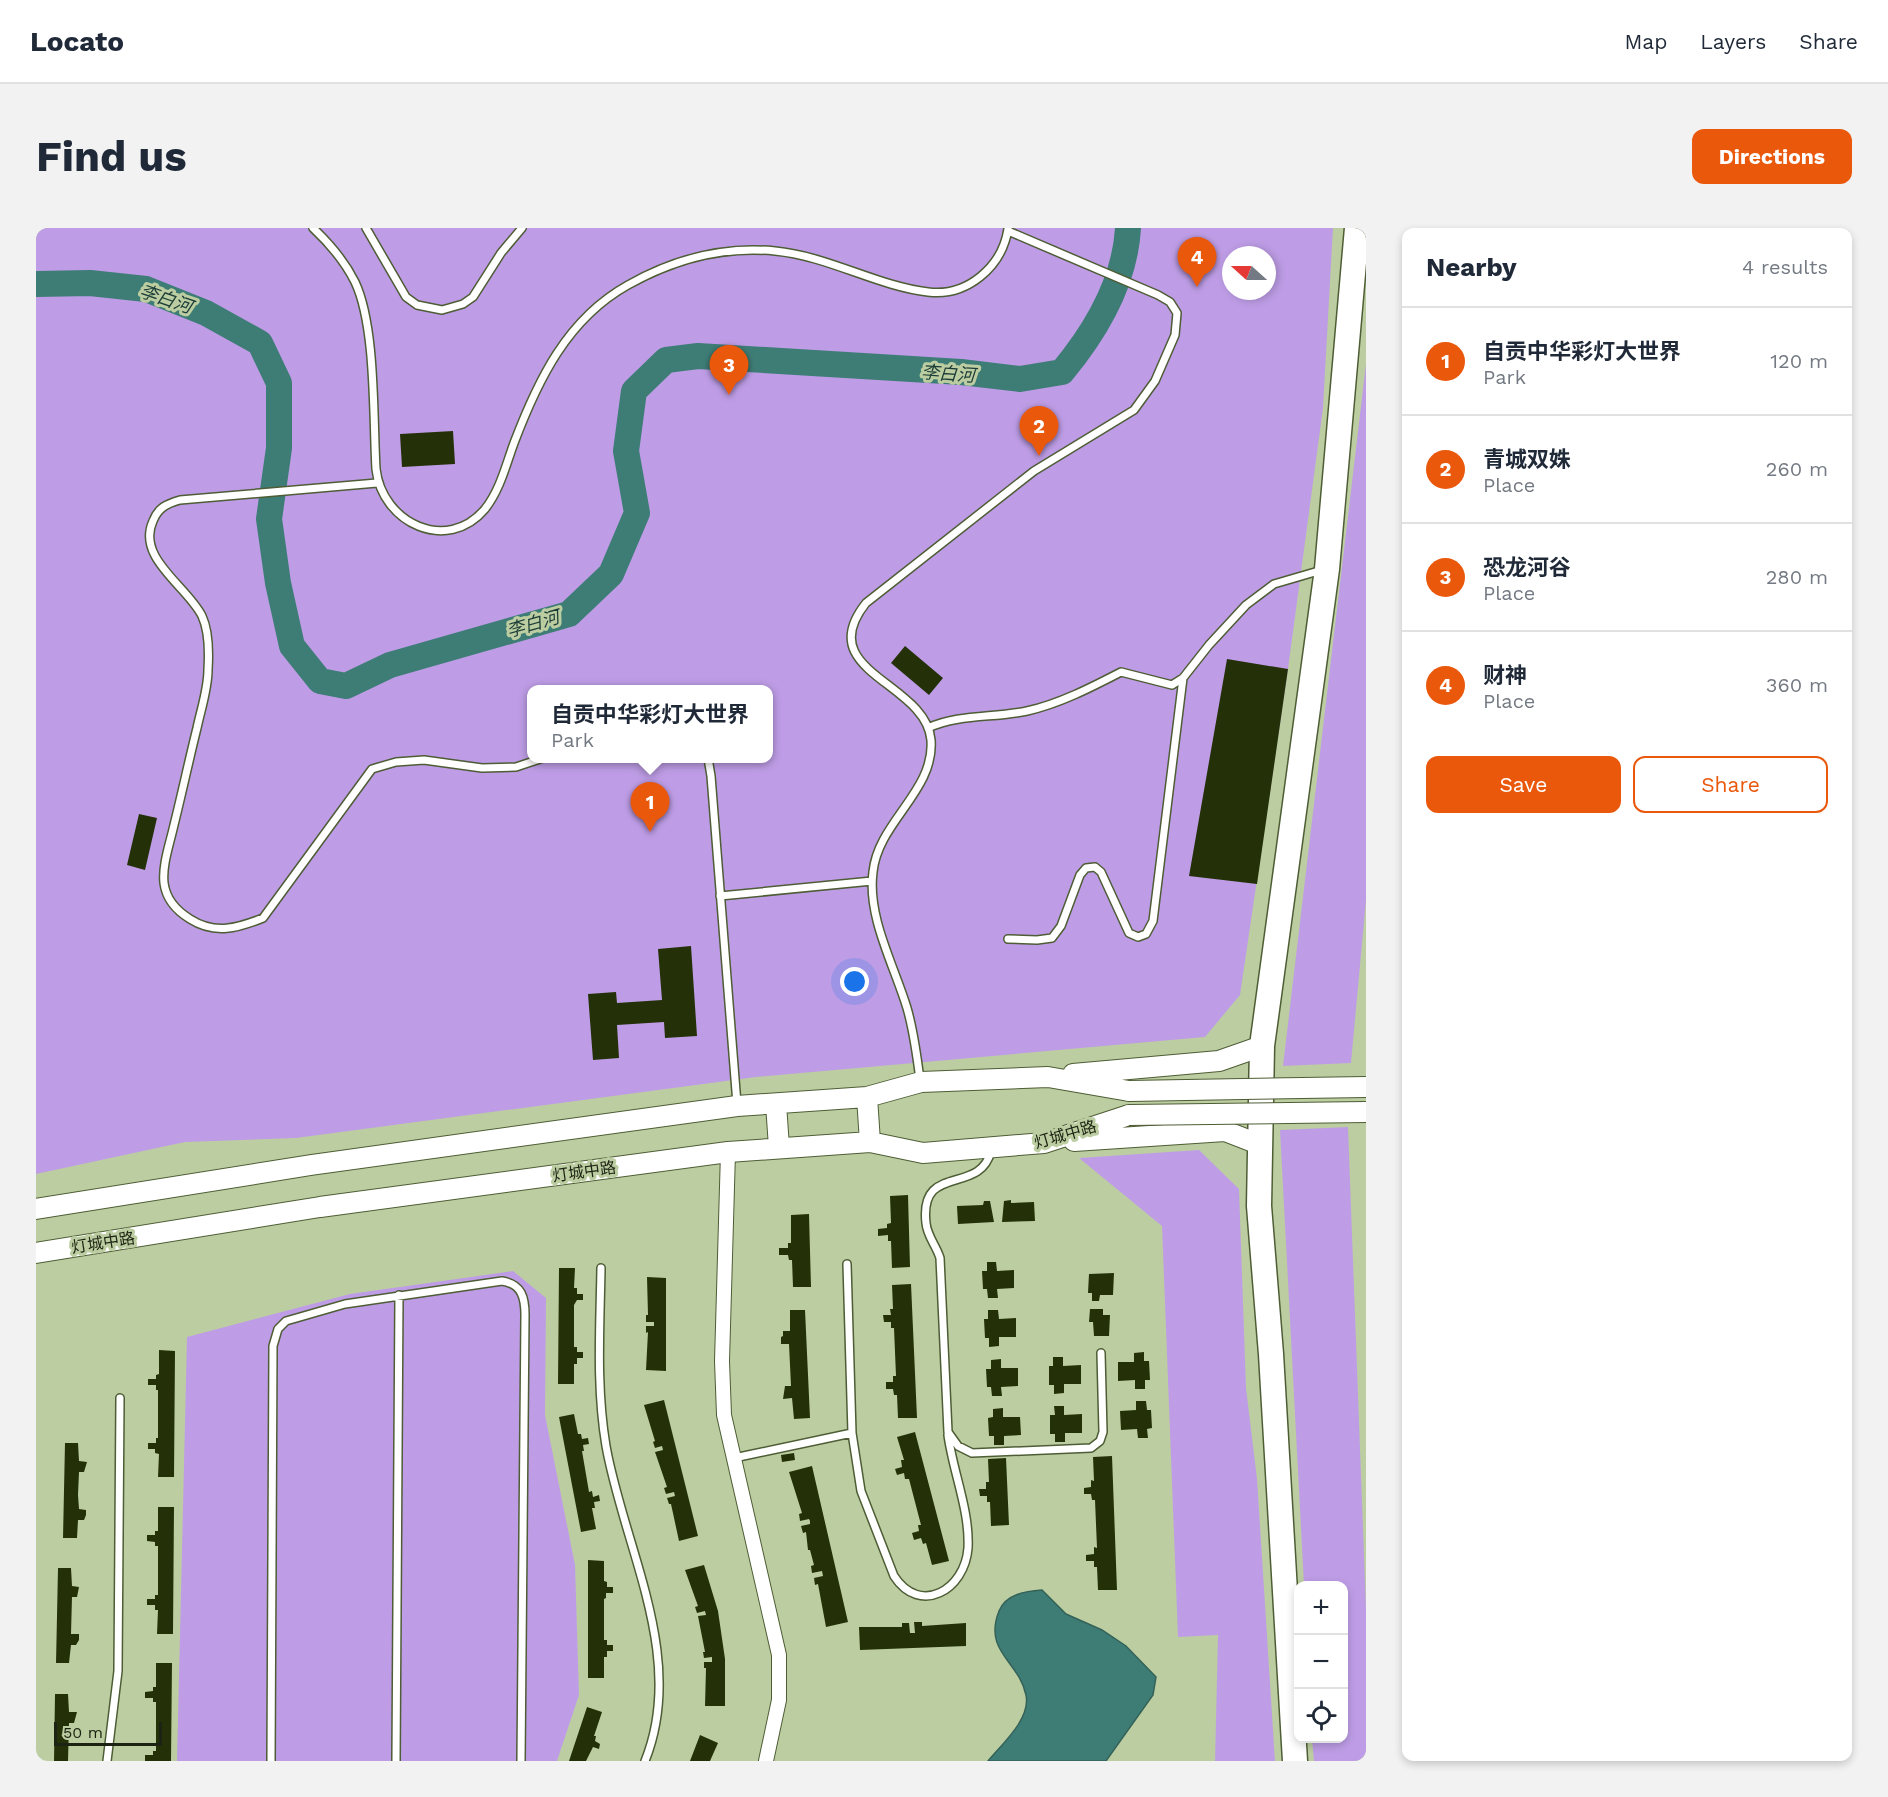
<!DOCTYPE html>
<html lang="en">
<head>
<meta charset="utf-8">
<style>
  :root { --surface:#fff; --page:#f2f2f3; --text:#1f2937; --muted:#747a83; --line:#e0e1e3; --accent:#ea580c }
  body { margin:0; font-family:"Work Sans","Noto Sans SC",sans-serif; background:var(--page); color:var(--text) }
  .controls { position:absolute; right:18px; bottom:18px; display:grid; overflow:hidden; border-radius:12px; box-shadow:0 3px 9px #0003 }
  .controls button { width:54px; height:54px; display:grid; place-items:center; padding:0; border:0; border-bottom:2px solid var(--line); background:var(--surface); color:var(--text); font:30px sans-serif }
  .compass { position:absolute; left:1186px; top:18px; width:54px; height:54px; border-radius:50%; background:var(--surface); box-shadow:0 3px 9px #0003; rotate:291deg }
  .scale { position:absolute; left:18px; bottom:15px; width:108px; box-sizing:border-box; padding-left:6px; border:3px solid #1d2312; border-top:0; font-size:16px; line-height:21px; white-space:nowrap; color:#1d2312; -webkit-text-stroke:4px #bccea1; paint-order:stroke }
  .you { position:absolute; left:819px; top:754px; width:21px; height:21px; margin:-15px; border:4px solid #fff; border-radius:50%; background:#1a73e8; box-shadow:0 0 0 9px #1a73e833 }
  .badge { display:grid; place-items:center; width:39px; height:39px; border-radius:50%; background:var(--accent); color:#fff; font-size:20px; font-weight:700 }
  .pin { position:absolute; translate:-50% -50px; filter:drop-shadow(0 2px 3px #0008) }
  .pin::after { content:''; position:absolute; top:32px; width:21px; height:18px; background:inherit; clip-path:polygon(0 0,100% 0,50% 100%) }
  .popup { position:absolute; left:491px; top:457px; width:246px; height:78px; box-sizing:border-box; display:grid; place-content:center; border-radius:12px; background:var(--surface); filter:drop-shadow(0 2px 4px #0005); font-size:20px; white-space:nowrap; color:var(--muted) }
  .popup b { font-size:22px; color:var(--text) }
  .popup::after { content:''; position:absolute; left:50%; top:100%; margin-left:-12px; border:12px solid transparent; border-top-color:var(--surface) }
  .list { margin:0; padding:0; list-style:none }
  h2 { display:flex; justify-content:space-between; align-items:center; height:78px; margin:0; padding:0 24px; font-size:26px }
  h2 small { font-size:20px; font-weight:400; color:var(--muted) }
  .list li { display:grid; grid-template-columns:39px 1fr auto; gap:18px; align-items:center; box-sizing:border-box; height:108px; padding:0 24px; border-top:2px solid var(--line) }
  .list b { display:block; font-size:22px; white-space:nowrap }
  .list p { margin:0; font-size:20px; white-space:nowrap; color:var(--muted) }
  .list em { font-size:20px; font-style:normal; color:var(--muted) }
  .actions { display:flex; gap:12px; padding:18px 24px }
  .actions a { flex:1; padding:14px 0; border:2px solid var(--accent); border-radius:12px; text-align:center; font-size:21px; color:var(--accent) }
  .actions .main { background:var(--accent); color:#fff }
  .icon { flex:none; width:33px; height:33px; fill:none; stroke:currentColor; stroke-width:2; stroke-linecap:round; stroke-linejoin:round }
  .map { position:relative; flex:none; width:1330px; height:1533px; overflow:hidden; border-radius:12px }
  header { display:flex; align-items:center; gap:36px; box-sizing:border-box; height:84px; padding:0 30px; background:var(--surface); border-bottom:2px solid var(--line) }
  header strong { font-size:28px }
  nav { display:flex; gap:33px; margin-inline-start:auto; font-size:21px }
  .intro { display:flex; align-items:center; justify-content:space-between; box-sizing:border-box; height:144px; padding:0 36px }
  h1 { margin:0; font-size:42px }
  .button { padding:15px 27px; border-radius:12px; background:var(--accent); color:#fff; font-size:21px; font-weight:700 }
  main { display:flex; gap:36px; padding:0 36px }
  aside { flex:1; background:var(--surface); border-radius:12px; box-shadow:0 3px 9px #0003 }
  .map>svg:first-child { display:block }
</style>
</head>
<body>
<header>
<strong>Locato</strong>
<nav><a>Map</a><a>Layers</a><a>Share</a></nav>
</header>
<div class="intro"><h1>Find us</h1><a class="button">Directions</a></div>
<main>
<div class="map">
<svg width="1330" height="1533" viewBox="0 0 1330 1533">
  <rect width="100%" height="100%" fill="#bccea1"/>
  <path fill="#be9de6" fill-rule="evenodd" d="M0 0H1297L1287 180 1252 441 1204 767 1169 809 720 849 260 910 149 914 0 946ZM1195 27H1231V63H1195ZM496 462H732V530H496Z
    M1330 136V672L1315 835 1247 838Z
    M1312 899 1330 1381V1533H1278L1276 1511 1308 1510V1358L1268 1357 1244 902Z
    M1163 922 1203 961 1210 1160 1221 1251 1239 1533H1179L1182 1407 1142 1409 1126 998 1043 930Z
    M477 1043 510 1070 509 1187 539 1337 543 1467 521 1533H141L151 1109 314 1066Z"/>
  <path fill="#3e7d76" stroke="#346258" stroke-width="1.5" d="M1006 1362 1030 1386 1066 1402 1090 1418 1120 1449 1117 1467 1070 1533H952C966 1516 995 1491 990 1467 983 1433 947 1424 963 1383 970 1366 990 1363 1006 1362Z"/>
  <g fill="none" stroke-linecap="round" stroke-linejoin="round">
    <path stroke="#3e7d76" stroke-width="26" d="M0 56 54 55 110 61 170 85 224 115 243 155V220L233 291 242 355 256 418 284 453 310 458 354 437 533 386 575 346 601 285 590 223 598 163 630 132 662 128 925 144 984 151 1026 144C1060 103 1089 55 1092 0"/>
  </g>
  <path fill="#243108" d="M417 203 419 236 366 239 364 206Z
    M869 418 907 450 893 467 855 435Z
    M1191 431 1252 441 1221 656 1153 648Z
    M103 586 121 590 109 642 91 637Z
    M655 718 661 808 629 810 628 794 581 797 583 830 557 832 552 766 580 764 581 775 626 772 622 721Z
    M872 967 874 1039 856 1040 855 1013H852V1007L842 1008V1001L851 1000V996L855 995 854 968Z
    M975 972V975L998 974 999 993 966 994 968 973Z
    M948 973H954L958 994 922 996 921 978 947 977Z
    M773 986 775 1059H757L756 1032H753L752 1027H743V1020H752V1015H755V987Z
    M951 1034H960L961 1043 978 1042V1060L961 1061 962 1070H952L951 1061H947L946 1043H951Z
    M523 1040H539L538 1060H541V1066H547V1072H541L538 1077V1119H541V1124H547V1130H541V1136H538V1156H522Z
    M1078 1045 1077 1067H1064L1063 1073H1056V1065H1052L1053 1046Z
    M611 1049 630 1050V1143L610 1142 612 1104 610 1105V1098H618V1094H610V1087H612Z
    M875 1056 881 1190H862L861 1167H858L857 1161H850V1154H857V1148H860L858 1100H855V1094H848L847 1087H855L854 1081H857L856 1057Z
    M1054 1081H1067V1087H1074L1073 1108H1058L1057 1094H1053Z
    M754 1082H769L774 1190 758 1191 756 1170 747 1171 749 1158H755L753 1116H745V1109L747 1108V1103H754Z
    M952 1082H962L963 1091 980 1090V1109H963V1118L953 1119V1110H949L948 1091H952Z
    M123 1122 139 1123 138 1249H122L123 1226 119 1225V1221H112V1215H120V1210H122V1162H120V1157H112V1151H120V1147L123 1146Z
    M1108 1124V1133H1113L1114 1152H1109V1161H1099V1152L1082 1153V1134H1098V1125Z
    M1017 1129H1027V1138L1045 1137V1156H1028V1165L1018 1166V1157H1013V1138H1017Z
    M965 1131V1140H982V1158L965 1159 966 1168H956L955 1159H951L950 1141H955V1132Z
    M628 1172 662 1308 643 1313 635 1276H633L631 1270 639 1268 638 1264 630 1266 628 1260 631 1259 619 1224 627 1222 626 1218 619 1220 617 1214 619 1213 608 1177Z
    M1100 1173H1110L1111 1182H1115L1116 1200 1111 1201 1112 1210H1102L1101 1201 1085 1202 1084 1183 1100 1182Z
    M1018 1178H1028V1187L1046 1186V1205H1029V1214H1019V1206H1014V1187H1019Z
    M967 1180V1189H984L985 1207 968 1208V1217H958V1208H953L952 1190 957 1189V1181Z
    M538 1186 542 1206H545L546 1211 552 1210 553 1216 547 1217 548 1223H546L553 1264 556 1263 557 1269 563 1267 564 1273 558 1274 559 1280H556L560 1301 545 1304 523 1189Z
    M879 1204 913 1333 896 1337 890 1315 887 1316 885 1310 878 1312 876 1305 883 1303 882 1297H885L873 1251H869L868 1245 861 1247 859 1241 866 1239 865 1232H868L861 1209Z
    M29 1215H42L43 1233 51 1234 48 1244H43L42 1267 43 1281 50 1282V1287L48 1292H42L41 1310H27Z
    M758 1225 759 1232 746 1234 745 1227Z
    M1076 1228 1081 1362H1062L1061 1339H1058V1333H1050V1327L1058 1326V1319L1061 1320 1059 1272H1056L1055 1266H1048V1260L1055 1259V1252L1058 1253 1057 1229Z
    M970 1230 973 1297 955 1298 954 1274H951V1268H944L943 1261H950V1254H953L952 1231Z
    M776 1238 812 1394 790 1399 782 1356 779 1357 778 1350 787 1348 786 1343 776 1345 775 1338 778 1337 774 1322H772L770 1304 767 1305 765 1298 774 1296V1293L773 1291 764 1293 763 1286 766 1285 753 1244Z
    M122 1279H138L137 1406H121L122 1382H119V1377H111V1371H119V1367H122V1318H119V1314L111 1313V1307H119V1303H122Z
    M552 1332 568 1333V1353L571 1354V1359H577V1365H570V1370L568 1371V1412H571V1417H577V1423H571V1429H568V1450H552Z
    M668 1337 682 1383 689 1431V1478H669L670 1440H668V1434H676V1429L668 1430 667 1424H669L662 1388 670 1387 669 1383 661 1385 659 1379 662 1378 649 1342Z
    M22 1340H35L36 1358 43 1359 41 1369H36L35 1406H43V1412L40 1417H35L33 1435H20Z
    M878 1394H886V1398L930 1395V1418L824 1422 823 1399H866V1395H873L874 1405H879Z
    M120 1435H136L135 1533H109V1527H117V1523H120V1474H117V1470H109V1464L117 1463V1459H120Z
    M19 1466H32L33 1484H41L38 1495H33L32 1533H18Z
    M551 1479 566 1484 558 1508H560L559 1513 564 1516 563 1521 557 1519 550 1533H533Z
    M664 1507 682 1515 674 1533H654Z"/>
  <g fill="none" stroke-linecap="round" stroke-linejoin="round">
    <g stroke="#4e5d35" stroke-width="10">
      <path id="lane" d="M277 0C293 15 309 34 319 54 340 98 337 190 340 241 346 295 411 326 449 281 464 262 470 237 478 215 502 152 531 91 592 57 638 31 687 18 739 23 792 28 841 58 892 64 931 69 966 39 972 1
        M330 0 370 69 381 77 406 82 427 76 437 69 465 25 486 0
        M341 255 144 272C130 276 122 280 117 293 100 330 151 358 166 388 173 403 173 426 172 442 172 461 165 481 161 500 153 532 146 565 138 597 134 615 126 637 128 655 130 671 141 683 154 691 179 707 202 700 227 690L336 541 360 534 388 532 446 540 480 539 507 530
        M892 500C922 486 958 490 991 483 1023 476 1056 459 1085 444L1136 457 1147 450 1173 417 1210 377 1238 356 1286 342
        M672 530 675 548 701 876
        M684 668 836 653
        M972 711 1001 712 1016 710 1025 698 1044 647 1050 640 1059 639 1065 644 1093 705 1102 709 1110 706 1117 693 1147 450
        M884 852C881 828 878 804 871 780 858 737 831 689 837 644 842 594 899 563 895 512 890 454 775 444 830 375L998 243 1098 182 1119 153 1139 107 1141 85 1134 74 1122 67 972 3
        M955 923C944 968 883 934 890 995 891 1008 900 1017 904 1030L912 1204 922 1218 936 1225 1055 1220 1064 1213 1067 1204 1065 1125
        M811 1036 816 1205 825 1263 858 1348C884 1388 929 1362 932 1320 934 1283 917 1244 912 1207
        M565 1040C564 1100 560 1159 570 1218 588 1320 651 1429 609 1533
        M698 1230 816 1205
        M71 1533 82 1443 84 1170
        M235 1533 237 1118 242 1101 250 1093 264 1089 309 1076 466 1053C486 1056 489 1070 489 1087L485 1533
        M360 1533 363 1067"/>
    </g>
    <g stroke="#4e5d35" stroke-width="16">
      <path id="street" d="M692 924 686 1133 688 1187 743 1427V1472L730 1533"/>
    </g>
    <g stroke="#4e5d35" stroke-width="22">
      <path id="secondary" d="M1037 846 1183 833 1226 818
        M831 869 834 914
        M740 876 743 919
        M1038 913 1189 903 1225 917
        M0 981 275 937 701 878 831 869 885 854 1012 849 1093 863
        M0 1025 284 979 692 924 834 914 887 925 1008 915 1093 887"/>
    </g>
    <g stroke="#4e5d35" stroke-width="27">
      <path id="highway" d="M1259 1533 1235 1126 1223 978 1226 818 1291 341 1321 0"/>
    </g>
    <use href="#lane" stroke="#fff" stroke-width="7"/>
    <use href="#street" stroke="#fff" stroke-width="14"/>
    <use href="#secondary" stroke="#fff" stroke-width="20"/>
    <use href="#highway" stroke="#fff" stroke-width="24"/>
    <g stroke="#4e5d35" stroke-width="22" stroke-linecap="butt">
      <path id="secondary-bridge" d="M1093 863 1330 859
        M1093 887 1330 884"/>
    </g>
    <use href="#secondary-bridge" stroke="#fff" stroke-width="20"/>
  </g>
  <g text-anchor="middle" stroke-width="6" stroke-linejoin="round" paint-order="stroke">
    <g font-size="16" fill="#1d2312" stroke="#bccea1">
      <text transform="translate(1029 906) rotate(-16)" y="6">灯城中路</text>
      <text transform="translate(548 943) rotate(-8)" y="6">灯城中路</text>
      <text transform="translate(67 1014) rotate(-9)" y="6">灯城中路</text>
    </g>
    <g font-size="18" font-style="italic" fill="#1a3b37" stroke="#bccea1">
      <text transform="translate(130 71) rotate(19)" y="6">李白河</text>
      <text transform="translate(912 146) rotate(4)" y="6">李白河</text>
      <text transform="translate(497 396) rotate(-16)" y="6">李白河</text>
    </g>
  </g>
</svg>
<div class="controls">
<button>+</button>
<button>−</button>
<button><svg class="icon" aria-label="locate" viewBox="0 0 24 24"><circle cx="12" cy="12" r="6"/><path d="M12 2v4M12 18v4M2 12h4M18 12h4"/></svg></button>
</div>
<svg class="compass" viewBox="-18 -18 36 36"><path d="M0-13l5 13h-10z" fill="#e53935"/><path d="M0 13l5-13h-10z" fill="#747a83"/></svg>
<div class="scale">50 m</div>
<div class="you"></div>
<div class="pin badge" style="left:614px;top:604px">1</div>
<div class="popup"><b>自贡中华彩灯大世界</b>Park</div>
<div class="pin badge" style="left:1003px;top:228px">2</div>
<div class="pin badge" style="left:693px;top:167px">3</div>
<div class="pin badge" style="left:1161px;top:59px">4</div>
</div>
<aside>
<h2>Nearby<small>4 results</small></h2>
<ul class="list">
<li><span class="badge">1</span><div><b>自贡中华彩灯大世界</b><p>Park</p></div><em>120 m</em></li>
<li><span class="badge">2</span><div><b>青城双姝</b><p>Place</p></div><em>260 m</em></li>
<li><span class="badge">3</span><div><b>恐龙河谷</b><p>Place</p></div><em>280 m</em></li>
<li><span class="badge">4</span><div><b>财神</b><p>Place</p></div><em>360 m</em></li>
</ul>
<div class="actions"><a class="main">Save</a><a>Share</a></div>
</aside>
</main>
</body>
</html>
